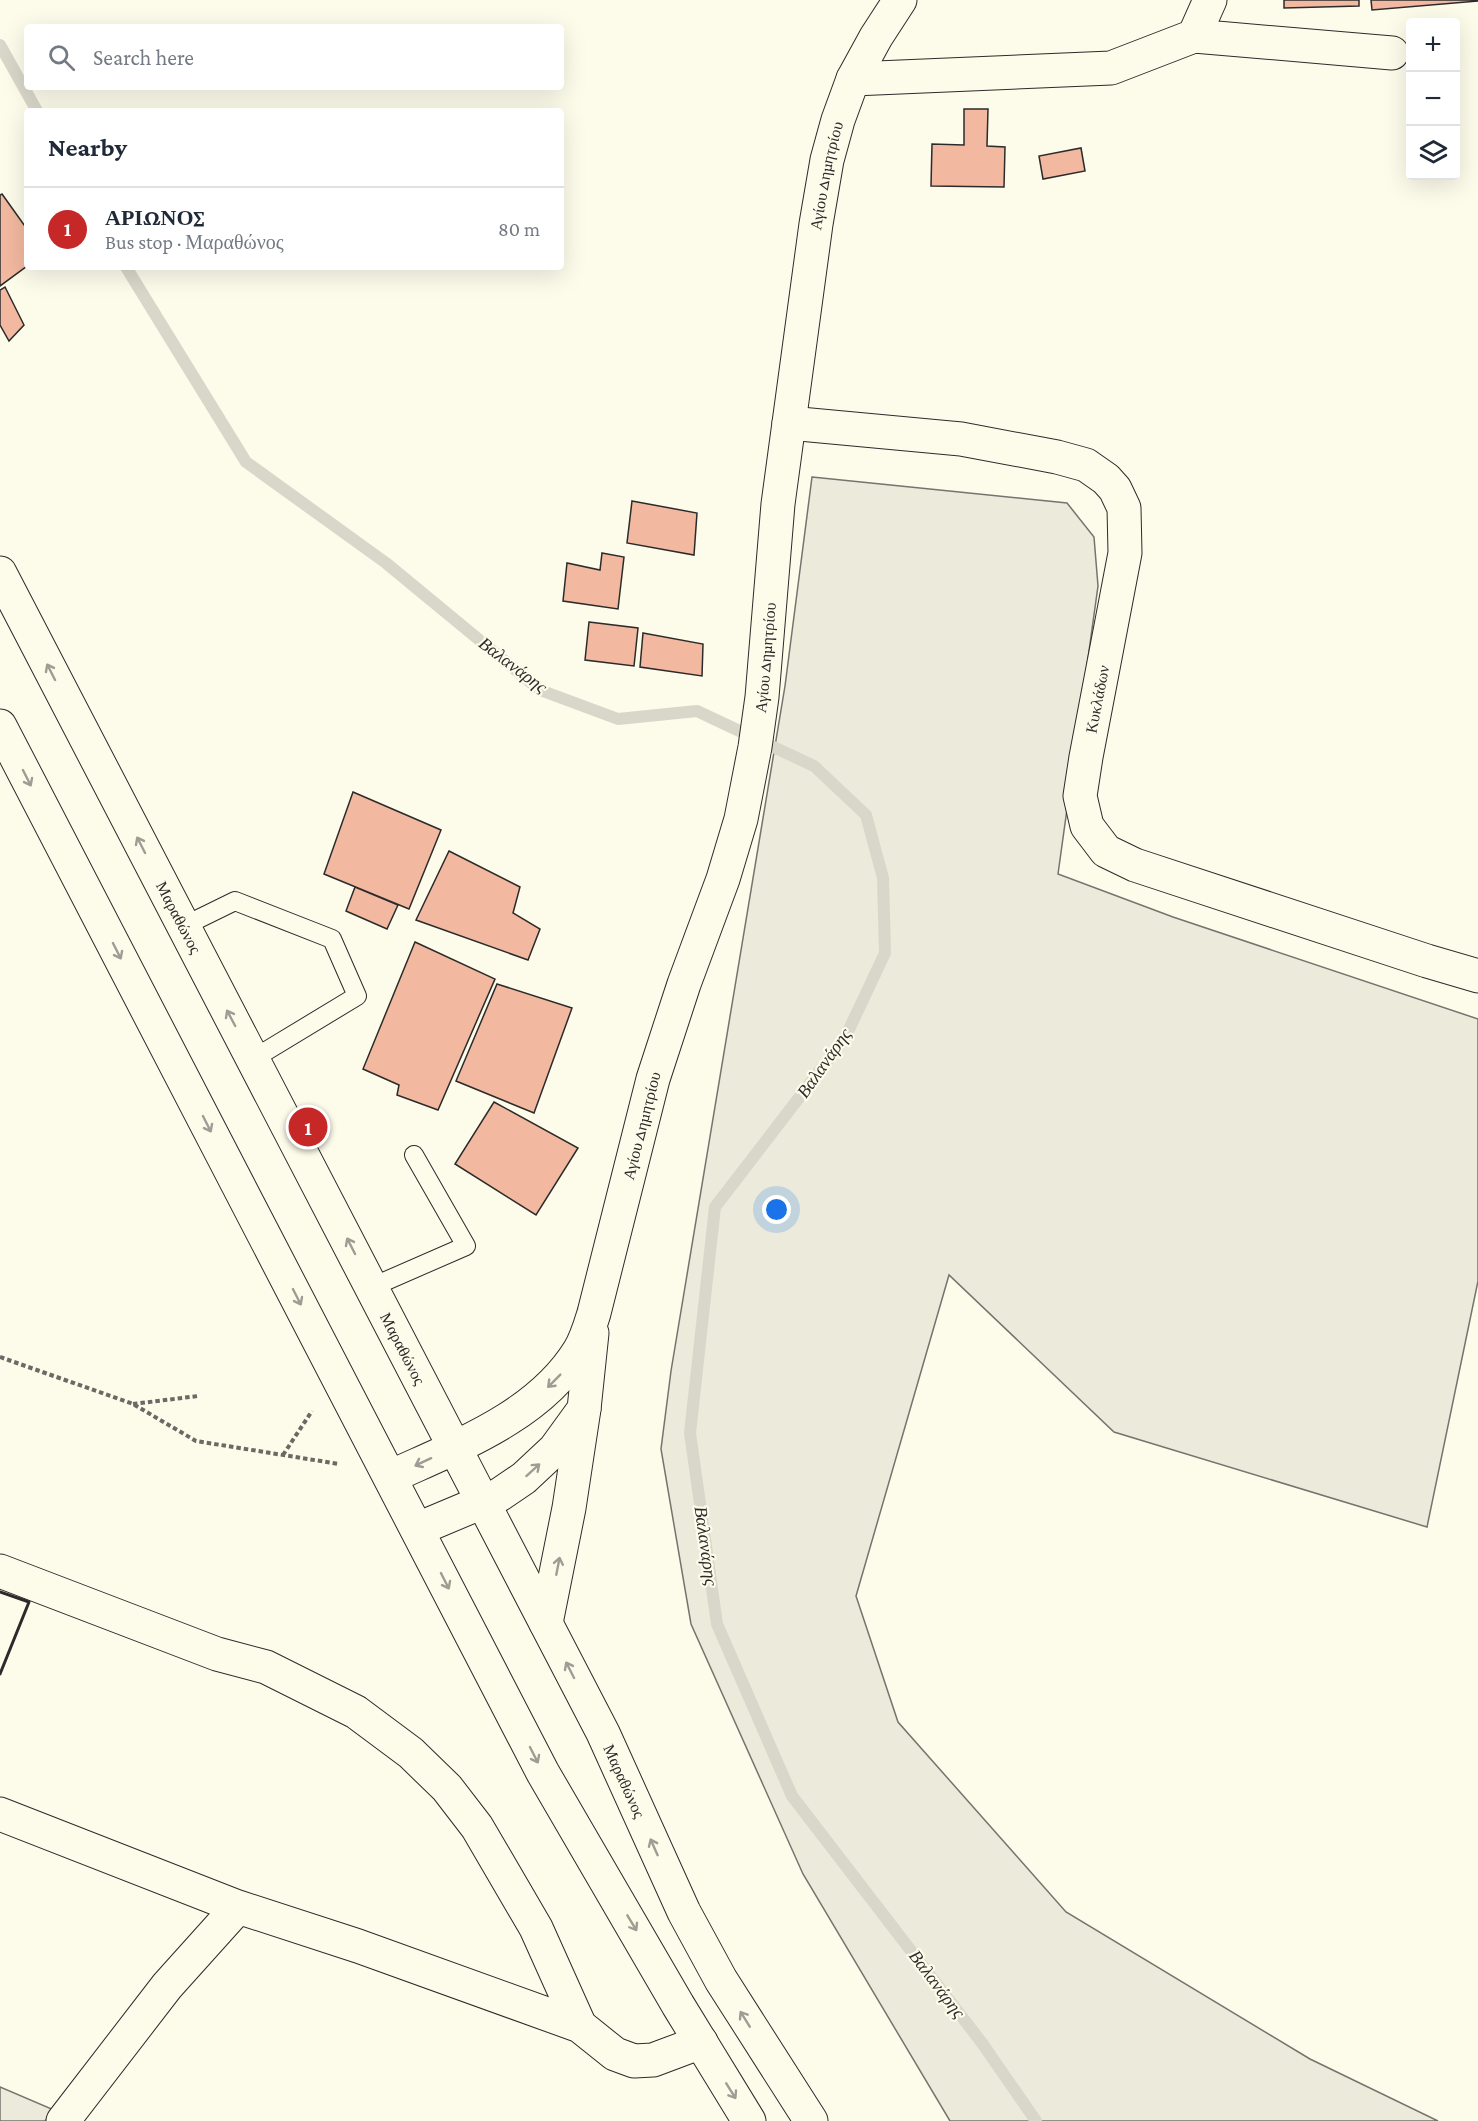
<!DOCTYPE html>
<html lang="en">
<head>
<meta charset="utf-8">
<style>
  :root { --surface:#fff; --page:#f6f6f7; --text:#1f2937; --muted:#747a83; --line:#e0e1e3; --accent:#c62828 }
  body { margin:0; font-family:"Crimson Pro",serif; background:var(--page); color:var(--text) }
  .controls { position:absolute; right:18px; top:18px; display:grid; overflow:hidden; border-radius:6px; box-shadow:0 6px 24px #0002 }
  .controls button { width:54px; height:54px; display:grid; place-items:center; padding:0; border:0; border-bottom:2px solid var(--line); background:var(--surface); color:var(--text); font:30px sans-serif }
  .you { position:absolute; left:777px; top:1210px; width:21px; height:21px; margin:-15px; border:4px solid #fff; border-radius:50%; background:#1a73e8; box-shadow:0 0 0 9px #1a73e833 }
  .badge { display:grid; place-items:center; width:39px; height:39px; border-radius:50%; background:var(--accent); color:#fff; font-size:20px; font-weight:700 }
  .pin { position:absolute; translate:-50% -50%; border:3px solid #fff; box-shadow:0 2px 6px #0006 }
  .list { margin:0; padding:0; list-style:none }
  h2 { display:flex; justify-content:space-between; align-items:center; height:78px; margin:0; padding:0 24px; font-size:26px }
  h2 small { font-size:20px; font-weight:400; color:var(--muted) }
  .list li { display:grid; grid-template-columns:39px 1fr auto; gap:18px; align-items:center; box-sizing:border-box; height:84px; padding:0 24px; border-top:2px solid var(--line) }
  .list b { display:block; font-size:22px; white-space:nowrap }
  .list p { margin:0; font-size:20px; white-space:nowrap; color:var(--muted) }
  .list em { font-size:20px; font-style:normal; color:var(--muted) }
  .icon { flex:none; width:33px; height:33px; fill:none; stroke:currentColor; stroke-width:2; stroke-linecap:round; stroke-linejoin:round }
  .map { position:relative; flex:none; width:1478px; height:2121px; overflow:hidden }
  .search { position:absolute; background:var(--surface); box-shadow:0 6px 24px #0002; left:24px; top:24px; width:540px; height:66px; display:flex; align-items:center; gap:15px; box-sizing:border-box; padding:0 21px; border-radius:6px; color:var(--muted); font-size:22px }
  .panel { position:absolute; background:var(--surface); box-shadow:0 6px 24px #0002; left:24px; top:108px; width:540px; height:162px; border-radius:6px }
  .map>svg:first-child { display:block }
</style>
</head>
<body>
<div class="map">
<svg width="1478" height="2121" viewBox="0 0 1478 2121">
  <rect width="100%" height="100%" fill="#fdfbea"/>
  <path fill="#ecebdb" stroke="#74746e" stroke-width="1.5" d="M812 477 1067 503 1094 537 1098 586 1058 874 1173 917 1478 1019V1281L1427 1527 1114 1432 949 1275 856 1596 898 1722 1066 1912 1310 2059 1438 2121H950L803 1874 691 1624 661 1449 671 1371 785 686Z
    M0 2087 54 2110 45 2121H0Z"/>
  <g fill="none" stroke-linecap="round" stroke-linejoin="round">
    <path stroke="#d8d7c9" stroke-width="12" d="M0 45 37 111
      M126 267 246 462 386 563 540 690 618 719 697 711 814 766 866 815 883 878 885 953 845 1038 715 1207 690 1433 717 1624 792 1796 982 2043 1036 2121"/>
  </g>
  <path fill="#f2b8a0" stroke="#2b2b2b" stroke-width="1.5" d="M1284 0H1359V6L1284 8Z
    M1371 0H1478V1L1372 10Z
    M964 109H988L987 146 1005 147 1004 187 931 186 932 144 964 145Z
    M1081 148 1085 171 1043 179 1039 156Z
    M2 194 27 229V266L0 286V195Z
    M5 287 24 325 9 341 0 325V290Z
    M632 501 697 513 694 555 627 543Z
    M602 553 624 557 618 609 563 601 567 563 600 570Z
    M589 622 638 628 634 666 585 660Z
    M643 633 703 644 702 676 640 667Z
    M353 792 441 830 409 909 324 874Z
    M449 851 520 887 513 913 540 929 528 960 416 920Z
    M355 887 398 905 387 929 346 911Z
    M415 942 495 979 438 1110 397 1095 399 1085 363 1069Z
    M497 984 572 1008 534 1113 456 1081Z
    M494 1102 578 1148 536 1215 455 1164Z"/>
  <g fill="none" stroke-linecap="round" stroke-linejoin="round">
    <g stroke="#2b2b2b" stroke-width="20">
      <path id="lane" d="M184 926 235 901 332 939 357 996 253 1059
        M372 1287 466 1246 414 1155"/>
    </g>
    <g stroke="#2b2b2b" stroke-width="35">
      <path id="street" d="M1194 36 1392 53
        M853 79 1111 68 1194 36 1210 0
        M0 1571 217 1654 266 1667 356 1712 411 1753 447 1788 477 1827 536 1928 580 2026
        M0 1814 238 1907 358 1946 580 2026 615 2054 634 2061 653 2060 701 2042
        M63 2121 167 1986 238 1907"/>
    </g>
    <g stroke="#2b2b2b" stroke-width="35">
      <g id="secondary">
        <path d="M789 423 961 439 1057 457 1086 465 1106 479 1115 489 1124 508 1125 553 1086 757 1080 796 1087 826 1106 851 1135 865 1427 961 1478 976"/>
        <path id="s1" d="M390 1477C457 1446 538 1417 579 1351 586 1340 590 1326 594 1313L653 1079 684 984 723 879 741 819 755 747 762 697 778 504 816 224 827 160 838 120 853 79 876 37 900 0"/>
        <path d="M418 1529 499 1495 524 1478 555 1449 584 1409 592 1333"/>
      </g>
    </g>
    <g stroke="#2b2b2b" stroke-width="35">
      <g id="primary">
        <path id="s2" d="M0 573 603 1733 684 1912 721 1980 811 2121"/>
        <path d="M0 726 543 1773 678 2005 749 2121"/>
        <path d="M546 1623 569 1508 584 1409"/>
      </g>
    </g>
    <path stroke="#6a6964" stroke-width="4" stroke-dasharray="4.5 3" stroke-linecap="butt" d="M0 1357 133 1404 196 1441 339 1464
      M133 1404 198 1396
      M283 1455 312 1411"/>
    <use href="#lane" stroke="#fdfbea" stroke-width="18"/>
    <use href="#street" stroke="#fdfbea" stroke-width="33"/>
    <use href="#secondary" stroke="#fdfbea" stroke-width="33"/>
    <use href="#primary" stroke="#fdfbea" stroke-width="33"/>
    <path stroke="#2b2b2b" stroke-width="3" d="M0 1592 29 1602 0 1674"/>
  </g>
  <defs><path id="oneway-shaft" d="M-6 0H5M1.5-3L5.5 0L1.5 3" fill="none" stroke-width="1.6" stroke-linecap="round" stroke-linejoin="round" transform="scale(1.5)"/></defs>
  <g stroke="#9e9d94">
    <use href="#oneway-shaft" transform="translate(51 672) rotate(-117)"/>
    <use href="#oneway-shaft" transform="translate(27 778) rotate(63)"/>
    <use href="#oneway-shaft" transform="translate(141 845) rotate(-117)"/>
    <use href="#oneway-shaft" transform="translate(117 951) rotate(63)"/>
    <use href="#oneway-shaft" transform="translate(231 1018) rotate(-118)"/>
    <use href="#oneway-shaft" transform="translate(207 1124) rotate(63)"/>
    <use href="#oneway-shaft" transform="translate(351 1246) rotate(-117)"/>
    <use href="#oneway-shaft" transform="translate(297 1297) rotate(63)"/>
    <use href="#oneway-shaft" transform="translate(554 1381) rotate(135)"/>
    <use href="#oneway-shaft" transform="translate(423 1462) rotate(155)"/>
    <use href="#oneway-shaft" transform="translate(533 1470) rotate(-42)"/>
    <use href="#oneway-shaft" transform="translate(558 1566) rotate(-79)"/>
    <use href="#oneway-shaft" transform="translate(445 1581) rotate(63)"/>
    <use href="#oneway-shaft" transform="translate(570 1670) rotate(-117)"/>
    <use href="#oneway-shaft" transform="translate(534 1755) rotate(63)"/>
    <use href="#oneway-shaft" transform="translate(654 1847) rotate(-114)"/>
    <use href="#oneway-shaft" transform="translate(632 1923) rotate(59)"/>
    <use href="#oneway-shaft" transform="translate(745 2019) rotate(-122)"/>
    <use href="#oneway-shaft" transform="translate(731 2091) rotate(58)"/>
  </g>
  <g text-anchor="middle" stroke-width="4.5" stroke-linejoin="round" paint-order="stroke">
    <g font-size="16" fill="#2b2b2b" stroke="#fdfbea">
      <text dy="6" stroke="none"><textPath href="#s1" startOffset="1437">Αγίου Δημητρίου</textPath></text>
      <text dy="6" stroke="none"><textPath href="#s1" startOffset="951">Αγίου Δημητρίου</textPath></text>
      <text transform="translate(1097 699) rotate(-79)" y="6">Κυκλάδων</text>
      <text dy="6" stroke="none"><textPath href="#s2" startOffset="388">Μαραθώνος</textPath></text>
      <text dy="6" stroke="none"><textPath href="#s1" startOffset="465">Αγίου Δημητρίου</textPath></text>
      <text dy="6" stroke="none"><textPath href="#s2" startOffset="874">Μαραθώνος</textPath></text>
      <text dy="6" stroke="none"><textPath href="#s2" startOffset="1360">Μαραθώνος</textPath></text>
    </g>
    <g font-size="18" font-style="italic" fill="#2b2b2b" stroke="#fdfbea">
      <text transform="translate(513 665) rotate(37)" y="6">Βαλανάρης</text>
      <text transform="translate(824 1063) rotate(-55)" y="6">Βαλανάρης</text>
      <text transform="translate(706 1546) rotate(82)" y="6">Βαλανάρης</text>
      <text transform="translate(937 1984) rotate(53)" y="6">Βαλανάρης</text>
    </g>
  </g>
</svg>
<div class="controls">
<button>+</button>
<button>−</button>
<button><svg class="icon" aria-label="layers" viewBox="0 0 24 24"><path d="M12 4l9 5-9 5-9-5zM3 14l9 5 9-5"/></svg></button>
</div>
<div class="you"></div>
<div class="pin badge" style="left:308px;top:1127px">1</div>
<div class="search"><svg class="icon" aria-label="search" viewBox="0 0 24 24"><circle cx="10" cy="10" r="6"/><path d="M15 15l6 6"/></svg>Search here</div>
<section class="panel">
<h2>Nearby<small></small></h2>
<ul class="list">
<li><span class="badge">1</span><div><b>ΑΡΙΩΝΟΣ</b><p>Bus stop · Μαραθώνος</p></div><em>80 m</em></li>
</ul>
</section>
</div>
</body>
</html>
